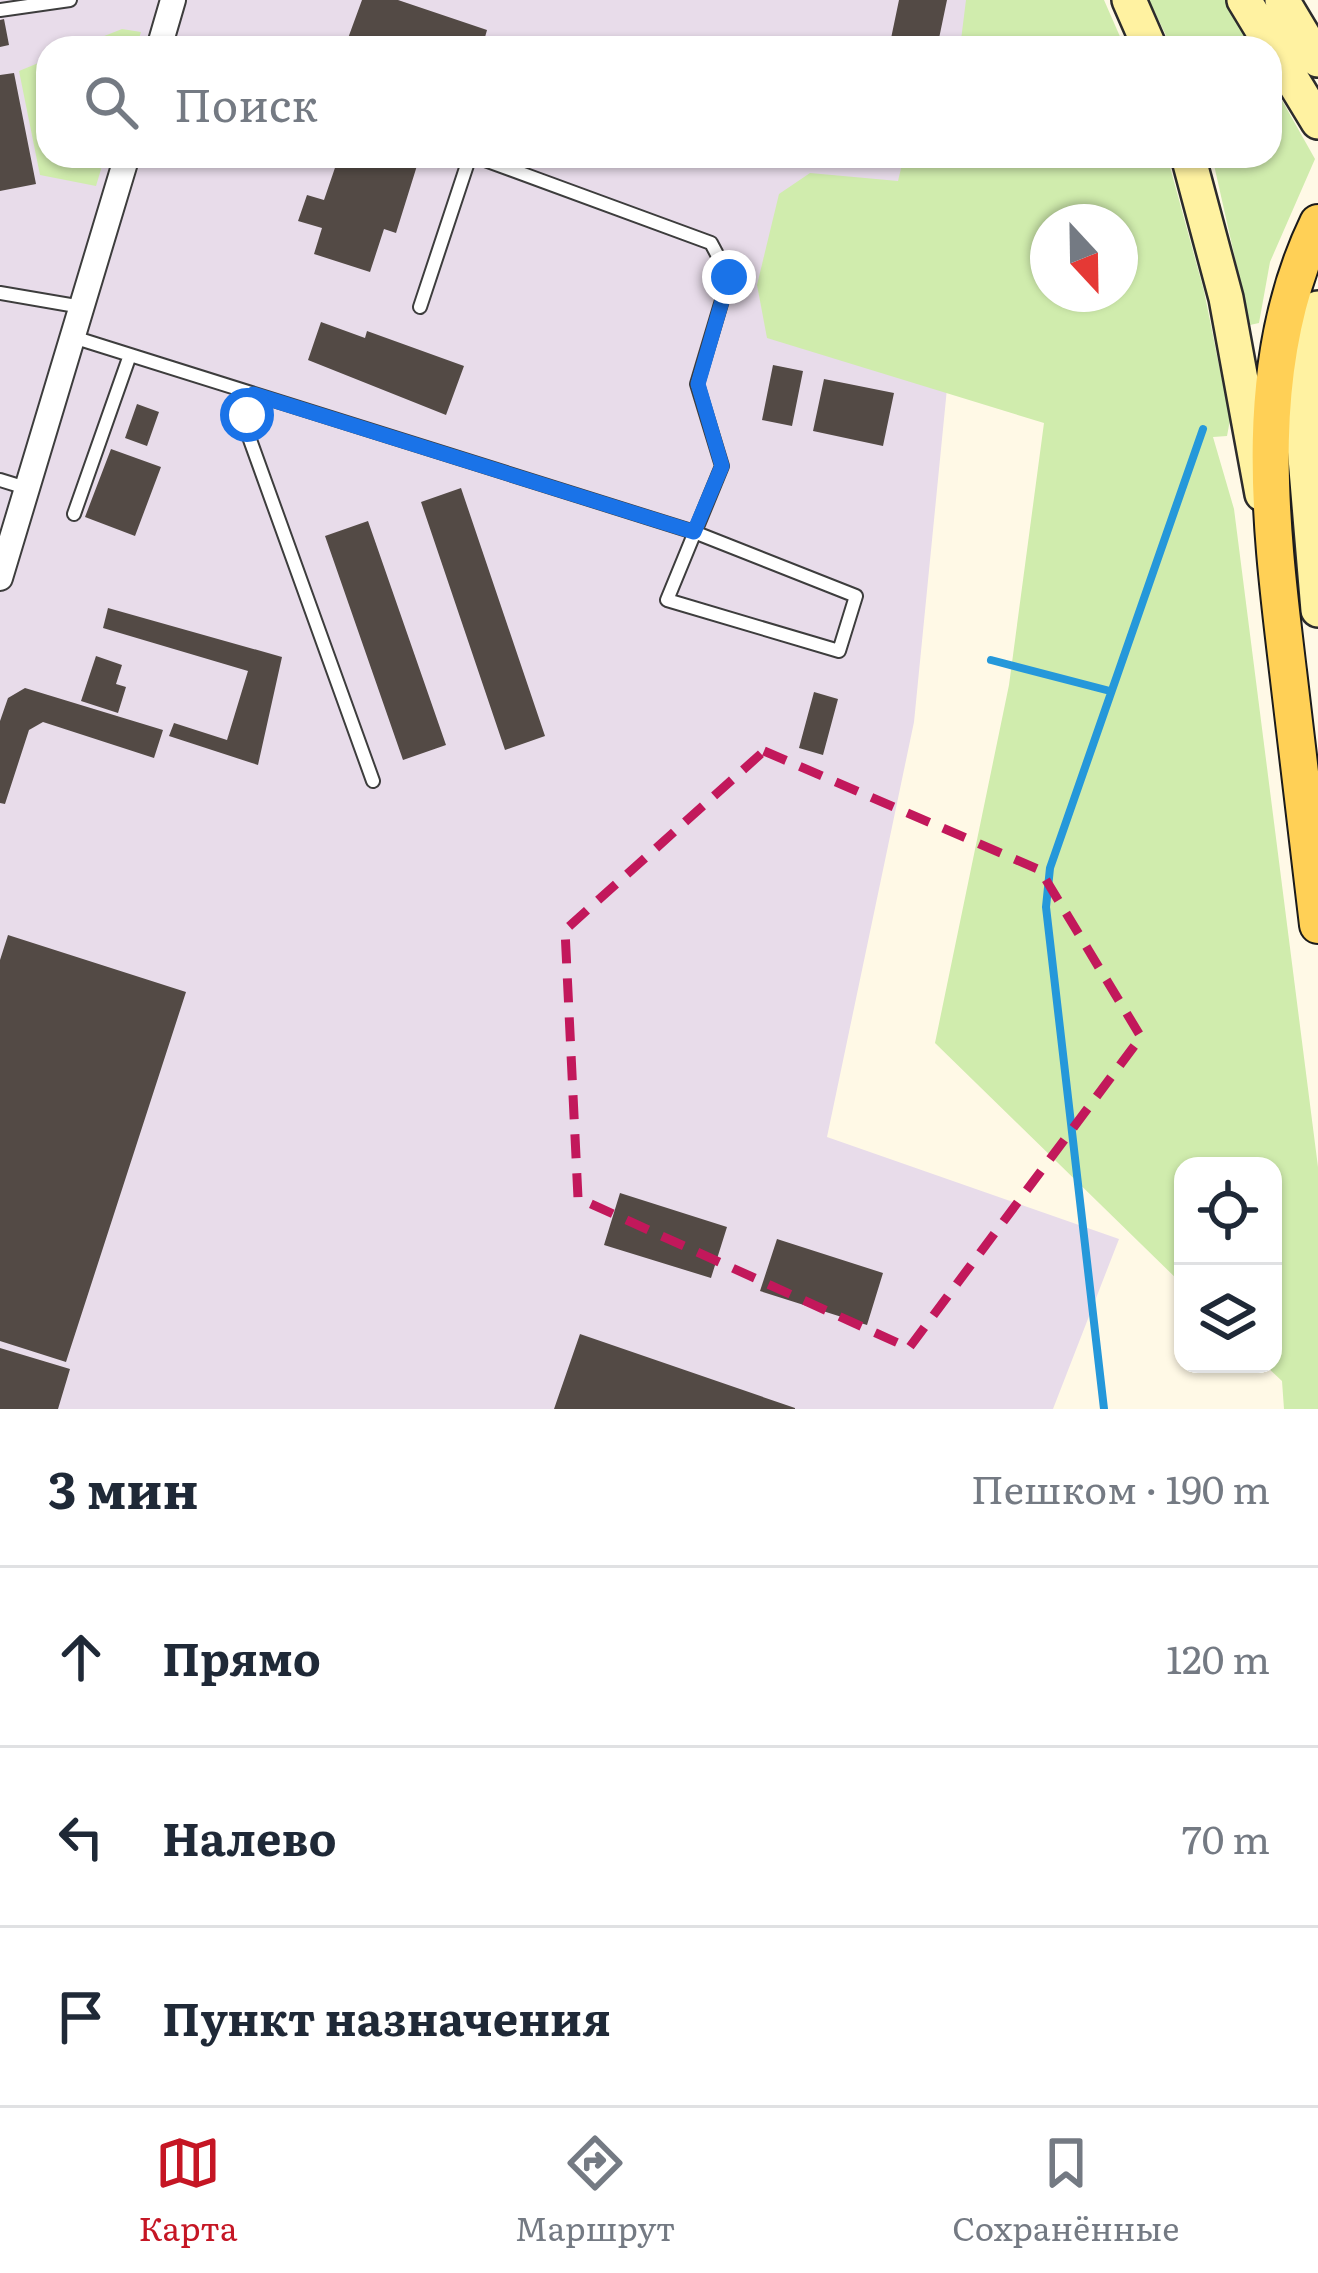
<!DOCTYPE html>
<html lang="ru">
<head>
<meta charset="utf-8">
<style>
  :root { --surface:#fff; --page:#f2f2f3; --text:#1f2937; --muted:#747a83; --line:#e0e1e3; --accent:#c51624 }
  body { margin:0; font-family:Literata,serif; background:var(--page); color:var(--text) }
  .controls { position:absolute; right:36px; bottom:36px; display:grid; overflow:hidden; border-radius:24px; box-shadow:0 3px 9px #0004 }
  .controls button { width:108px; height:108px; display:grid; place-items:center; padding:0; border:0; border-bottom:3px solid var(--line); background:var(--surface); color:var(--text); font:60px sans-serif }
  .compass { position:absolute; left:1030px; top:204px; width:108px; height:108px; border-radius:50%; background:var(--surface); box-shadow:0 3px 9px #0004; rotate:158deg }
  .stop { position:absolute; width:36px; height:36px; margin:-27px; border:9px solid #1a73e8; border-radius:50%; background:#fff }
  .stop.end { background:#1a73e8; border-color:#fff; box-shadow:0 3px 12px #0008 }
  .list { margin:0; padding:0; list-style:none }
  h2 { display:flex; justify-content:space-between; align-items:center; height:156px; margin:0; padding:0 48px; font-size:51px }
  h2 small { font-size:39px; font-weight:400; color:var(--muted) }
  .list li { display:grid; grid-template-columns:78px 1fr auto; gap:36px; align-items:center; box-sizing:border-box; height:180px; padding:0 48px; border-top:3px solid var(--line) }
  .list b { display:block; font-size:45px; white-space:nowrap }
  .list em { font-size:39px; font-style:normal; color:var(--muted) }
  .icon { flex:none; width:66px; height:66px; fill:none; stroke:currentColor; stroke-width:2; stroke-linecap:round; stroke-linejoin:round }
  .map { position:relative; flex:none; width:1318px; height:1409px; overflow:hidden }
  .search { position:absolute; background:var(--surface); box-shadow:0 3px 9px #0004; left:36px; right:36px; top:36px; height:132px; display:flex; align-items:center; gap:30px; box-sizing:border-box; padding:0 42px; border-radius:36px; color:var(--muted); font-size:45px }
  .sheet { height:696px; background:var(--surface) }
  nav { display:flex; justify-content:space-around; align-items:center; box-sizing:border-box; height:168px; border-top:3px solid var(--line); background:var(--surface); font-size:33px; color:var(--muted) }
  nav a { display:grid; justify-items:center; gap:6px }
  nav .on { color:var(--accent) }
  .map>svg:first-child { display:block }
</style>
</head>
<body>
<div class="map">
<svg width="1318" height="1409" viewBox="0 0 1318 1409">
  <rect width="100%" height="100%" fill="#fff9e6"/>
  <path fill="#e8dcea" d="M0 0H986L981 48H48V156H970L914 722 827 1137 1119 1239 1053 1409H0Z"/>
  <path fill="#d0ecad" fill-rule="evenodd" d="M966 0H1104L1125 48H960Z
    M1149 0H1225L1253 48H1172Z
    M122 29 141 32 136 48H74Z
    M48 59V156H105L96 186 40 175 19 71Z
    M1270 79 1315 159 1270 262 1259 323 1250 325 1212 156H1270Z
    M904 156H1167L1204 291 1230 420 1227 436 1213 437 1234 509 1318 1167V1409H1284L1282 1381 1264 1364H1273V1166H1183V1285L935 1043 1009 685 1044 423 767 338 757 285 779 194 810 173 898 181ZM1048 222H1120V294H1048Z"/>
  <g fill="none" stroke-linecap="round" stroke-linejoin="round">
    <path stroke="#2598da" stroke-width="8" d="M991 660 1110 691
      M1104 1409 1046 907 1050 868 1203 429"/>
  </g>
  <path fill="#534a45" d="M362 0H398L487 30 482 48H368L347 41Z
    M899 0H947L937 48H889Z
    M4 19 9 45 0 47V20Z
    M14 73 36 184 0 191V75Z
    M339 156H420L396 233 384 229 370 272 314 254 322 228 298 221 307 195 324 200Z
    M321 322 365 338 367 331 464 366 446 415 308 360Z
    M773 365 803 371 792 426 762 420Z
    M824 379 894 393 883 446 813 431Z
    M137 404 159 412 147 446 125 438Z
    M111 449 161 467 135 536 85 517Z
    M461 488 545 736 505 750 421 502Z
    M368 521 446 745 403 760 325 536Z
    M108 608 282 657 258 765 169 736 174 723 227 740 248 671 103 628Z
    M96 656 122 665 116 684 126 687 118 713 81 701Z
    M25 688 163 730 154 758 43 722 29 730 5 804 0 803V721L8 698Z
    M814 692 838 699 823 755 799 748Z
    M8 935 186 992 66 1362 0 1341V960Z
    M620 1193 727 1227 711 1278 604 1245Z
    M777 1239 883 1273 867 1325 760 1291Z
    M580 1334 795 1408V1409H554Z
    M0 1348 70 1369 58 1409H0Z"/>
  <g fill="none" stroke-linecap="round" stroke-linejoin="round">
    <g stroke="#3d3d3d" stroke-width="16">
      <path id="service" d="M0 10 70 0
        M0 293 82 307
        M420 307 470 156
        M73 337 694 532 856 596 839 651 667 600 722 466 697 384 729 277 711 243 474 156
        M253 395 249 437 373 781
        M0 480 26 488
        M74 514 130 355"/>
    </g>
    <g stroke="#3d3d3d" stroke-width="28">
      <path id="minor" d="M159 48 173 0
        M0 578 127 156"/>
    </g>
    <g stroke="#2c2c2c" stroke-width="38">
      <path id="secondary" d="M1129 0 1150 48
        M1244 0 1318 122
        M1282 0 1318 60
        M1188 156 1226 298 1262 494
        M1318 308 1302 422 1318 610"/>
    </g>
    <g stroke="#1b1b1b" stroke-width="40">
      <path id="primary" d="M1318 223C1250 364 1270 521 1288 671 1298 756 1308 840 1318 925"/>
    </g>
    <use href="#service" stroke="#fff" stroke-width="12"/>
    <use href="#minor" stroke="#fff" stroke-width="24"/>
    <use href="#secondary" stroke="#fff2a1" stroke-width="33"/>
    <use href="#primary" stroke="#ffd056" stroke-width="36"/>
  </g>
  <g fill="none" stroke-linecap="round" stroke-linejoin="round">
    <path stroke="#1a73e8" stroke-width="15" d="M247 415 253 394 694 532 722 466 698 384 729 277"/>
  </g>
  <path fill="none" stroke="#c2185b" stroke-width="9" stroke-dasharray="24 15" stroke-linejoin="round" d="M764 751 1040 870 1141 1037 909 1348 578 1198 565 930Z"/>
</svg>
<div class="controls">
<button><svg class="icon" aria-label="locate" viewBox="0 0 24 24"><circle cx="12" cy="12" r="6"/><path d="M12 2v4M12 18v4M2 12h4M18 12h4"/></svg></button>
<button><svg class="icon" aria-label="layers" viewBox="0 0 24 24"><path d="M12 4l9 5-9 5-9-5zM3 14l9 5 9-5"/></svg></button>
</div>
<svg class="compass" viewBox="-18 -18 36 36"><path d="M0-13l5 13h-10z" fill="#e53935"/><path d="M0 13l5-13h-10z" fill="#747a83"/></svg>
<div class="stop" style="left:247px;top:415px"></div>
<div class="stop end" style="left:729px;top:277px"></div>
<div class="search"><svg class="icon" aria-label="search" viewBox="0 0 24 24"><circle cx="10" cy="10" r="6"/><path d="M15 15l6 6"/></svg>Поиск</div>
</div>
<section class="sheet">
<h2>3 мин<small>Пешком · 190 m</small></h2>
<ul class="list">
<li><svg class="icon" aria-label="ahead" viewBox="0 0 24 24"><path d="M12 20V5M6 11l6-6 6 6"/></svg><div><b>Прямо</b></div><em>120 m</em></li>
<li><svg class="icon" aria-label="left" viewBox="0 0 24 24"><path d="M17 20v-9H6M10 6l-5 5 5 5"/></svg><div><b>Налево</b></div><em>70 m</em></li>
<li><svg class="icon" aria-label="arrive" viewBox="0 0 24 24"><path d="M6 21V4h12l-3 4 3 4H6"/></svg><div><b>Пункт назначения</b></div></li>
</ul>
</section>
<nav>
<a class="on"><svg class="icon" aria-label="map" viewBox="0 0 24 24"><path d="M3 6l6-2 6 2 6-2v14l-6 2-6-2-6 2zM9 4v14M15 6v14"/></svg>Карта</a>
<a><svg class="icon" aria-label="directions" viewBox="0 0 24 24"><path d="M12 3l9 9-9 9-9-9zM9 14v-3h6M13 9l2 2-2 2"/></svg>Маршрут</a>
<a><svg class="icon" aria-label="saved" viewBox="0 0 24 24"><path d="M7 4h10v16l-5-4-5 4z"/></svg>Сохранённые</a>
</nav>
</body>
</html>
